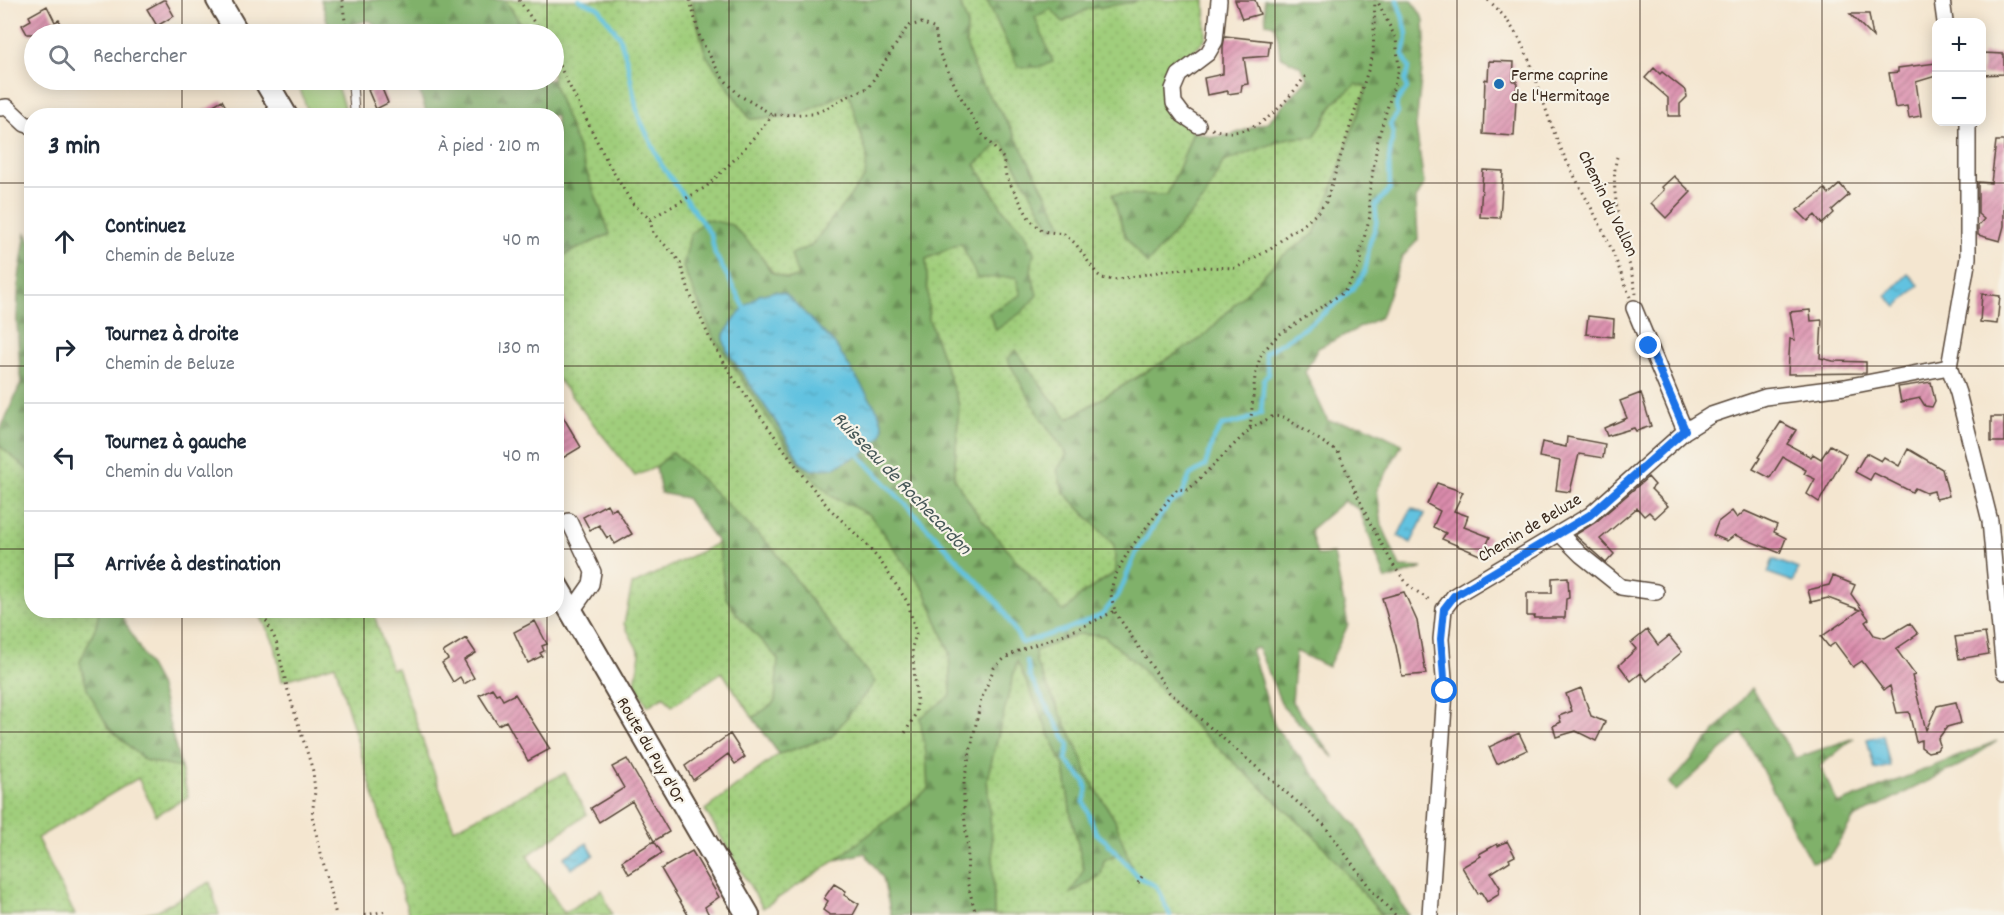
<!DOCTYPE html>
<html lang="fr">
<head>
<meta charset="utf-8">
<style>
  :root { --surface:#fff; --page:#f2f2f3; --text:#1f2937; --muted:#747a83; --line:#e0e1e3 }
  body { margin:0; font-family:Dekko,sans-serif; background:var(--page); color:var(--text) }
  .controls { position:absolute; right:18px; top:18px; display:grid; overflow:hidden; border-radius:12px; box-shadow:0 3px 15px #0003 }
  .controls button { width:54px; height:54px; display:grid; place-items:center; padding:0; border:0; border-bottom:2px solid var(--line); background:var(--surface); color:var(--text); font:30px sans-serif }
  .stop { position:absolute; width:18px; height:18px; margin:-14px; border:4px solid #1a73e8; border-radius:50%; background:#fff }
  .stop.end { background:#1a73e8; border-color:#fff; box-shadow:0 2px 6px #0008 }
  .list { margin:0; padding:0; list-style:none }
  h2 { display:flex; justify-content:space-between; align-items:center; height:78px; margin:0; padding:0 24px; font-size:26px }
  h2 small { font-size:20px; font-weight:400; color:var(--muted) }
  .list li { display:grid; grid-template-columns:39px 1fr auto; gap:18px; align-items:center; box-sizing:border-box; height:108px; padding:0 24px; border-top:2px solid var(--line) }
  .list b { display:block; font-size:22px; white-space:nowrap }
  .list p { margin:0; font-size:20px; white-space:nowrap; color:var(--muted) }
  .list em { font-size:20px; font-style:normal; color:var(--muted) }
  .icon { flex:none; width:33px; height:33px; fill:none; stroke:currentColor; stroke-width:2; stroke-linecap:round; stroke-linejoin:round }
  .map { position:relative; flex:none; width:2004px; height:915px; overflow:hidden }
  .search { position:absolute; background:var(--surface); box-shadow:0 3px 15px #0003; left:24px; top:24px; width:540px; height:66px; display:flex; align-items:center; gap:15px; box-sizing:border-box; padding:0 21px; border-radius:33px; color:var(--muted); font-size:22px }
  .panel { position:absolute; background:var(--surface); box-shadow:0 3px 15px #0003; left:24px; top:108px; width:540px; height:510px; border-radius:24px }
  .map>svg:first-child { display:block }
</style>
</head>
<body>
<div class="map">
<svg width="2004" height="915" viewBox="0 0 2004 915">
  <defs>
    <pattern id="grass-dots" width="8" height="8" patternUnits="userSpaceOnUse" patternTransform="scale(1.5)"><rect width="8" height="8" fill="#a0ce7b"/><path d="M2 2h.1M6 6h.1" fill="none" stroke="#8bb16a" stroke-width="1.8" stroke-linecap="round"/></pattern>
    <pattern id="forest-firs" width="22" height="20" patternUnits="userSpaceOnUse" patternTransform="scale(1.5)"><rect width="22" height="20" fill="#80b16b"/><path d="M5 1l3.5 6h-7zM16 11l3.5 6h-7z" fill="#6a9057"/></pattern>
    <pattern id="water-ripples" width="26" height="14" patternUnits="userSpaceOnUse" patternTransform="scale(1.5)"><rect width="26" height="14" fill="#62c2e0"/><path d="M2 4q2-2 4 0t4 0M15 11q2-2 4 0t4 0" fill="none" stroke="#529eb5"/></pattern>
    <pattern id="building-hatch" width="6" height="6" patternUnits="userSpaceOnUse" patternTransform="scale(1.5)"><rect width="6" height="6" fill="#da8bac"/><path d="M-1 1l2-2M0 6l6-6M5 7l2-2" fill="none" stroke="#b2728b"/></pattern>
  </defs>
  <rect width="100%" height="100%" fill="#f7f3e8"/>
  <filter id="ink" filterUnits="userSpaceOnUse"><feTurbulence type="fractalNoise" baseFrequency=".0167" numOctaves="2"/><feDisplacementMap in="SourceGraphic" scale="12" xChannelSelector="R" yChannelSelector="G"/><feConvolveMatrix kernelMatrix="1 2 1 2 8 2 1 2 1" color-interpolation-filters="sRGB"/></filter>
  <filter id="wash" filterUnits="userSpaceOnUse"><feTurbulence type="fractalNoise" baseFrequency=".008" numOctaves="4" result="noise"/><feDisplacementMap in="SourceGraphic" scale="24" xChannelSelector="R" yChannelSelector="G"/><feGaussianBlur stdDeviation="1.35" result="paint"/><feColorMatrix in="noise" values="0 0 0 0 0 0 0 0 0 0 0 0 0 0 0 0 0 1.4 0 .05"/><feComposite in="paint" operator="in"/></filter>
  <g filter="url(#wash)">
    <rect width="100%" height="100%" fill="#f4e6d0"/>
    <path fill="url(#grass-dots)" stroke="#6e7c4c" stroke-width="1.5" d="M505 0H691L705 53 750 119 797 116 848 91 867 154 866 177 811 246 792 254 799 277C775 282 770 270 758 252L683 267 713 336 800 466 833 497 870 515 925 591 949 651 951 695 926 754 928 789 836 860 763 908 705 810 779 754 831 737 815 606 774 550 673 452 656 467 635 476 556 377 557 258 610 234 552 80 554 34H528Z
      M959 0H987L1018 67 1052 62 1035 17 1051 8 1064 22 1088 8 1133 2 1137 0H1205L1206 38C1186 59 1166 74 1165 106L1193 132 1180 166 1167 195 1112 194 1179 225 1204 199 1223 162 1288 138 1314 137 1334 103 1356 84 1367 87 1332 189 1314 234 1281 257 1202 338 1068 419 1045 391 1041 418 1067 454 1063 491 1114 545 1116 572 1082 594 1064 613 1013 557 976 512 954 478 959 405 929 319 926 259 961 243 1016 277 1021 295H1036L1031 271 1033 252 1025 233 1004 211 975 164 1002 141 1051 229 1009 125 977 77 966 44 967 23Z
      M0 446 28 469 31 467 32 610 99 611 96 626 80 662 144 760 181 768 188 797 156 815 138 778 37 838 75 915H0Z
      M718 543 726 598 737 614 778 658 775 702 753 718 722 672 672 706 664 696 648 706 635 684 640 654 624 624 632 585Z
      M258 611H373L391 669 397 668 454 829 565 773 587 814 527 856 564 913 602 890 612 915H409L335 665 282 681 275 645Z
      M1077 634 1104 636 1137 664 1189 721 1317 839 1382 915H994L993 857 987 779 1017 660 1064 767 1071 815 1084 869 1072 893 1101 875 1104 860 1120 853 1133 873 1115 820 1087 775 1082 758 1036 663 1034 651Z
      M210 882 219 915H137L158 910Z"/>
    <path fill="url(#forest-firs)" stroke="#5e6e44" stroke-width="1.5" fill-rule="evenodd" d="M321 0H505L528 34H386L369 20 330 31Z
      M692 0H959L967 23 966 44 977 77 1009 125 1062 224 1051 229 1002 141 975 165 1004 211 1025 233 1034 252 1031 271 1037 295 1022 312 996 330 989 313 1021 295 1016 277 977 278 961 243 926 259 929 319 959 405 954 478 976 512 1013 557 1064 612 1082 594 1116 572 1114 545 1063 491 1057 470 1067 454 1041 418 1007 359 1016 350 1045 391 1068 419 1202 338 1281 257 1314 234 1332 189 1367 87 1356 84 1334 103 1314 137 1288 138 1223 162 1204 199 1147 264 1125 236 1112 194 1167 195 1180 166 1193 132 1212 137 1231 135 1268 122 1308 78 1300 66 1280 56 1278 38 1274 25 1266 23 1264 0H1412L1424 20 1425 41 1416 127 1424 184 1416 199 1418 240 1402 257 1381 317 1318 348 1305 372 1328 421 1363 425 1402 444 1377 490 1382 525 1400 567 1423 568 1386 580 1359 509 1344 501 1310 530 1317 555 1334 554 1348 625 1328 667 1296 651 1292 702 1334 758 1283 707 1258 648 1251 649 1275 727 1356 826 1408 915H1382L1317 839 1189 721 1137 664 1104 636 1077 634 1035 651 1036 663 1082 758 1087 775 1115 820 1135 876 1120 853 1104 860 1101 875 1071 893 1084 869 1071 815 1064 767 1017 661 987 779 993 857 994 915H891L883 878 865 853 836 860 928 789 926 754 920 718 951 695 949 651 925 591 870 515 833 497 800 466 713 336 683 267 690 235 705 219 732 225 758 252 771 272 787 279 798 277 791 254 811 246 865 177 867 155 848 91 797 116 750 119 706 55ZM724 334 878 411 883 426 882 435 801 463 782 431 727 351 724 341Z
      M987 0H1137L1134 2 1088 9 1063 22 1051 9 1035 17 1053 62 1038 67H1018Z
      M416 80H552L610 234 557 258 556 116 449 115 444 108 431 115H427Z
      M26 233 32 245V467L28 470 0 446V431L21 383 17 321 19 278Z
      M673 452 774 550 815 606 875 682 831 737 779 754 753 718 775 702 778 659 737 614 726 598 718 543 686 498 661 493 656 467Z
      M99 611H119L159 684 181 768 144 760 108 727 87 689 80 662 96 626Z
      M1752 688 1772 723 1796 758 1854 738 1820 766 1838 804 1997 741 1962 764 1854 818 1829 858 1811 862 1742 732 1676 791 1669 783 1679 774Z"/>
    <path fill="#a0ce7b" stroke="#6e7c4c" stroke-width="1.5" d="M297 80H335L346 113 338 115H309Z"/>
    <path fill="url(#water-ripples)" stroke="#4e767f" stroke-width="1.5" d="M1908 274 1919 285 1897 307 1886 296Z
      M775 291 785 293 834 343 878 411 883 426 882 435 866 452 833 468 812 470 801 463 782 431 727 351 724 341V334L744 307 759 295Z
      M1412 508 1425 514 1411 543 1398 536Z
      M1773 559 1798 569 1794 582 1768 573Z
      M1883 735 1890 766 1875 770 1867 739Z
      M587 843 594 855 571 869 564 857Z"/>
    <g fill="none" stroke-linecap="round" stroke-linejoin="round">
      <path stroke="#62c2e0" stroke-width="4.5" d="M579 0 598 7 619 36 627 61 638 115 661 164 711 235 715 254 746 310
        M857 453 999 604 1022 643 1064 630 1102 615 1119 594 1136 553 1169 503 1181 497 1190 475 1205 466 1213 440 1222 426 1246 420 1261 413 1264 379 1269 374 1265 353C1289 339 1357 295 1365 270 1368 261 1368 251 1370 242 1376 225 1378 225 1375 206L1390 189 1389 160 1393 133 1390 124 1398 113C1393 102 1400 97 1407 89L1405 81 1409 68 1403 54C1412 33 1403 21 1397 0
        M1027 661 1030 677 1069 745 1066 760 1085 782 1087 790 1084 802 1096 833 1107 842 1137 876 1156 886 1170 915"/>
    </g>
    <g id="blocks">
      <path fill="url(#building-hatch)" d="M163 0H165L174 16 157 26 147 9Z
        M1235 0H1255L1260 14 1242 19Z
        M47 6 55 22 59 20 67 34H27L22 25 31 20 29 16Z
        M1850 14H1869L1873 37Z
        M1225 36 1270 41 1268 56 1244 58 1248 84 1242 85 1241 92 1228 94V91L1207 95 1204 78 1223 74V46Z
        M1982 53 2004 54V74L1982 75Z
        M1489 61 1514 62 1513 81H1517L1514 136 1483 134 1485 79 1488 80Z
        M1936 63V76L1916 82 1921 116 1909 118 1907 106 1895 108 1889 73 1898 72V68Z
        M1654 68 1660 74 1662 72 1686 91 1687 97 1680 104V116H1668V98L1645 78Z
        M380 84 388 103 376 109 368 90Z
        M222 100 231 116H195Z
        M1996 141H2004V226L2000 241 1978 235V226L1984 219 1978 214V182L1991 183Z
        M1483 170 1503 171 1500 218 1480 217Z
        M1674 176 1691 192 1666 218 1651 203 1664 190 1662 187Z
        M1840 184 1849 195 1832 210 1834 213 1822 224 1815 215 1808 221 1797 210 1825 189 1829 194Z
        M1982 294 2000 296 1997 324 1980 322Z
        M1810 310 1811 321 1822 320 1820 358 1833 361 1866 362V373L1788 374 1790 339 1795 340 1790 312Z
        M1588 316 1614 319 1613 337 1586 334Z
        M1931 382 1935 401 1932 407 1925 406 1920 398 1901 402 1898 387Z
        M1641 393 1651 426 1636 431 1634 428 1607 436 1604 428 1627 418 1620 401Z
        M556 405 581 447 561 459 556 452Z
        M1991 417H2004V442H1991Z
        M1781 422 1796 430 1787 444 1811 457 1813 454 1821 459 1830 445 1846 454 1819 502 1807 494 1815 479 1804 474 1806 470 1783 457 1770 478 1753 469 1760 458 1758 457Z
        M1567 437 1605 444 1603 458 1579 454 1570 492 1556 490 1560 461 1539 457 1542 442 1566 447Z
        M1908 449 1942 469 1949 496 1936 499 1934 491 1926 493 1915 488 1912 492 1874 473 1870 480 1855 472 1866 453 1881 461 1884 457 1899 466Z
        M1648 477 1655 485 1651 489 1668 506 1655 518 1649 512 1644 516 1637 508 1600 539 1614 554 1606 563 1575 535 1596 522Z
        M1437 483 1463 492 1454 511 1468 516 1464 527 1490 537 1482 556 1442 539 1446 533 1433 527 1440 511 1427 504Z
        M607 504 611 511 616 508 632 534 615 544 610 536 607 538 599 525 590 530 583 517Z
        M1732 511 1737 518 1745 511 1777 525 1774 532 1786 538 1780 553 1735 535 1727 541 1713 535 1718 522Z
        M1833 576 1855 585 1851 594 1869 619 1865 622 1874 635 1885 638 1910 623 1918 634 1896 649 1915 675 1912 676 1926 730 1937 706 1956 702 1961 723 1947 727 1938 739 1940 745 1937 750 1928 752 1921 747V740L1916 742 1909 712 1897 713 1890 686 1884 690 1862 661 1853 667 1835 643 1829 647 1821 637 1860 610 1828 598 1811 602 1808 590 1829 585Z
        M1568 577 1569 598 1566 599 1565 618H1534L1535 616H1527V593H1552V578Z
        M1404 592 1417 621 1426 674 1402 676 1396 646 1382 598Z
        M535 621 547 644 542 646 544 651 540 653 542 656 528 663 514 632Z
        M1647 630 1658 645 1669 636 1682 652 1647 681 1641 673 1631 681 1619 665 1636 649 1631 643Z
        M1985 633 1989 654 1959 659 1955 637Z
        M466 638 476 653 464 660 474 678 464 684 460 677 453 682 442 663 448 659 443 652Z
        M492 688 496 694 499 693 503 700 515 694 550 749 528 761 506 721 498 725 479 695Z
        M1581 688 1591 716 1605 722 1599 735 1596 741 1576 731 1556 737 1553 726 1561 722 1559 716 1572 711 1566 694Z
        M1519 733 1527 750 1497 764 1489 747Z
        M730 734 745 757 735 764 728 754 693 780 685 766Z
        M627 759 669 832 654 841 662 853 629 874 622 861 654 841 632 801 599 822 591 808 624 788 612 767Z
        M1507 841 1515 856 1509 859 1510 861 1491 873 1500 887 1498 895 1487 902 1481 892 1478 894 1462 867 1481 856 1479 854 1497 844 1498 846Z
        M692 851 719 897 705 907 709 915H688L661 869Z
        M834 884 846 891 844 895 859 904 853 915H830L823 910 828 901 824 898Z"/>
    </g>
  </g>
  <g filter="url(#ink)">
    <use href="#blocks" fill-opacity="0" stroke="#574639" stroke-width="1.5"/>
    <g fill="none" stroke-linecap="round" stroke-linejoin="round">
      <g stroke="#574639" stroke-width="10">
        <path id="service" d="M352 80 355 116"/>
      </g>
      <g stroke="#574639" stroke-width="18">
        <path id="minor" d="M1942 0 1945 22
          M0 108 7 107 25 124 32 126
          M1968 122V258L1949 367 1958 393 1990 521 2004 672
          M1198 125 1183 115 1174 103 1173 89 1179 75 1208 53 1215 41 1219 0
          M1634 308 1685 431
          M569 521 593 572 591 584 572 611
          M1559 533 1581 555 1621 587 1656 592
          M1430 915 1445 691 1441 639 1444 609 1454 596 1590 515 1685 431 1711 415 1765 397 1845 387 1949 367"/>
      </g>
      <g stroke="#574639" stroke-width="26">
        <path id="secondary" d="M218 0 238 34
          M265 80 286 116
          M556 585 748 915"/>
      </g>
      <path stroke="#574639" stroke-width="3" stroke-dasharray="1.5 4.5" stroke-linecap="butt" d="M342 0 347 34
        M519 0 542 34
        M690 0 700 38 721 76 739 95 773 115 813 114 827 108 846 97 868 88 908 26 922 23 935 29 939 52 959 94 982 134 1003 158 1006 176 1030 220 1042 231 1064 234 1075 243 1097 274 1102 278 1114 280 1163 271 1203 267 1236 268 1272 248 1288 234 1302 226 1318 212 1326 202 1373 55 1375 0
        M1488 0C1533 40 1536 91 1558 142 1572 175 1591 205 1606 237 1615 256 1622 277 1630 297
        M554 55 608 163 632 203 650 219 653 233 674 254 680 263 691 296 710 339 734 379 803 476 829 508 863 541 881 562 908 603 916 634 912 647 917 703 916 713 905 733
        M1212 129C1256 143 1284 104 1308 73
        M1617 157C1607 195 1629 255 1636 294
        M650 219 706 187 736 158 773 115
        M1250 429 1273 416 1284 417 1338 452 1369 521 1395 568 1410 587 1431 601
        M261 610 276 641 288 691 313 771 315 791 312 816 336 915
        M1115 612 1169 692 1324 825 1373 892 1395 915
        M1138 883 1144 873
        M365 915 387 911
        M976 915 967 881 968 849 964 814V781L981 700 994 668 1005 658 1020 650 1078 629 1115 611C1114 606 1111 598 1111 593 1113 562 1158 514 1177 489L1188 490 1250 429 1255 376 1261 354 1277 336 1344 292 1362 262 1360 253 1370 216 1369 195 1378 139 1399 69 1396 39 1377 0"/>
      <use href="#service" stroke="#fff" stroke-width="8"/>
      <use href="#minor" stroke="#fff" stroke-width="15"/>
      <use href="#secondary" stroke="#fff" stroke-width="22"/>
    </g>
  </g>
  <g fill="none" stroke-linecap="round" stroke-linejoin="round" filter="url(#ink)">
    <path stroke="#1a73e8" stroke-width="8" d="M1445 691 1441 639 1444 609 1454 596 1590 515 1685 430 1649 346"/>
  </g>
  <path fill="none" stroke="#3b2a1e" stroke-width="1.5" stroke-opacity="0.55" d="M182 0V34M364 0V34M547 0V34M729 0V915M911 0V915M1093 0V915M1275 0V915M1457 0V915M1640 0V915M1822 0V915M182 80V116M364 80V116M547 80V116M0 183H32M556 183H2004M0 366H32M556 366H2004M0 549H32M556 549H2004M182 610V915M364 610V915M547 610V915M0 732H2004"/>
  <circle fill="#1f6fb2" stroke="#f7f3e8" stroke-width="2" cx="1499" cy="84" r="6"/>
  <g text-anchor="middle" stroke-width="4.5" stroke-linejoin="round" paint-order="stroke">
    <g font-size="18" fill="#3b2a1e" stroke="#f7f3e8" text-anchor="start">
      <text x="1511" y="80">Ferme caprine<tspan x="1511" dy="21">de l'Hermitage</tspan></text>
    </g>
    <g font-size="18" fill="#3b2a1e" stroke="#f7f3e8">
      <text transform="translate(1609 203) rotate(64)" y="6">Chemin du Vallon</text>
      <text transform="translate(1529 527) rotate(-31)" y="6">Chemin de Beluze</text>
      <text transform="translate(652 750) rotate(60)" y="6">Route du Puy d'Or</text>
    </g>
    <g font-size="20" font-style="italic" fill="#475858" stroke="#f7f3e8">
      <text transform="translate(903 482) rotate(46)" y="7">Ruisseau de Rochecardon</text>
    </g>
  </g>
</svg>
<div class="controls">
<button>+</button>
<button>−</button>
</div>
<div class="stop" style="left:1445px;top:691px"></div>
<div class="stop end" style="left:1649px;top:346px"></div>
<div class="search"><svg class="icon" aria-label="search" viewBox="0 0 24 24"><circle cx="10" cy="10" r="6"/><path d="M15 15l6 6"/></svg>Rechercher</div>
<section class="panel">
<h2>3 min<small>À pied · 210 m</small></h2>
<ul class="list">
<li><svg class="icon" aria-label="ahead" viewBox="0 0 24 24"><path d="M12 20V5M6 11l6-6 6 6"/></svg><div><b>Continuez</b><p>Chemin de Beluze</p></div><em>40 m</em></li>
<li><svg class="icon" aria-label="right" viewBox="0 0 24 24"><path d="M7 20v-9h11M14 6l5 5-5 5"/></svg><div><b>Tournez à droite</b><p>Chemin de Beluze</p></div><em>130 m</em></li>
<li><svg class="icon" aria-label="left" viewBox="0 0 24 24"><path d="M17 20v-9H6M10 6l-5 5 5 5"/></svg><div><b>Tournez à gauche</b><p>Chemin du Vallon</p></div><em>40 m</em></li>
<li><svg class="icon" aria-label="arrive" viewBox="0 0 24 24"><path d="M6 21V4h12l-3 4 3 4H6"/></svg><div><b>Arrivée à destination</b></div></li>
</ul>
</section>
</div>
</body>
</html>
